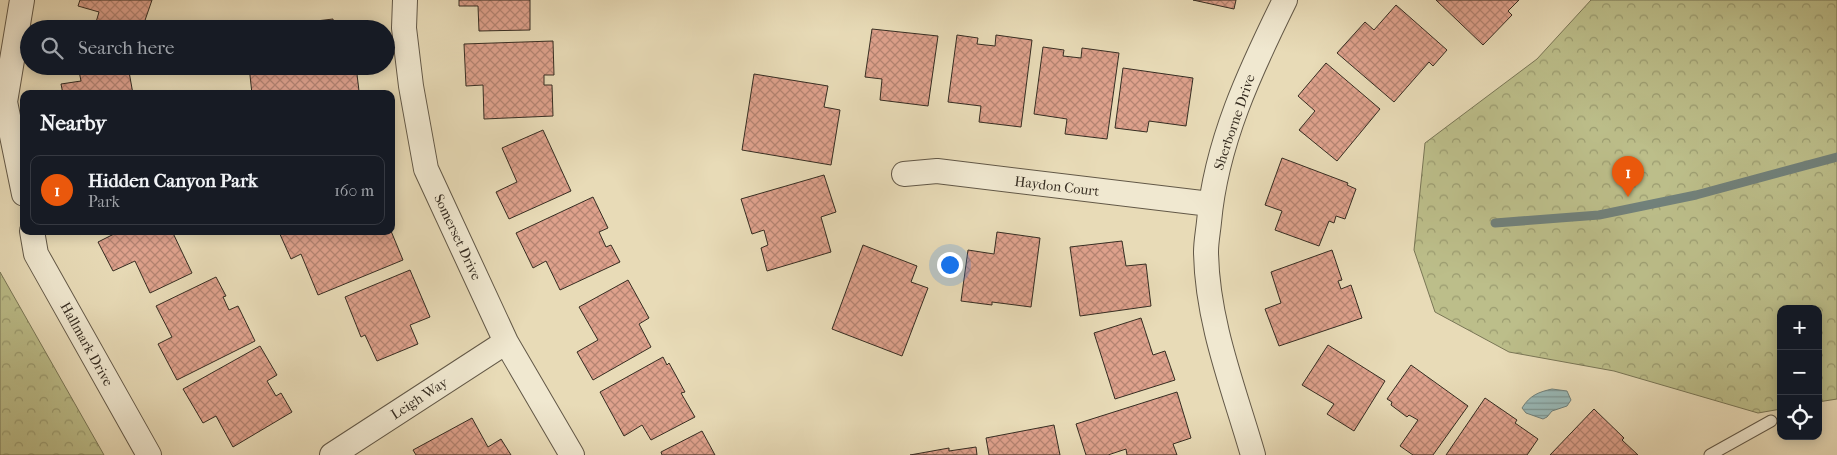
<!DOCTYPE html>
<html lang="en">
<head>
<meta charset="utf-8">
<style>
  :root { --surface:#171b24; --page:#20242c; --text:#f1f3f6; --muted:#9ea1a6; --line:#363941; --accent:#ea580c }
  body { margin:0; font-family:"IM FELL French Canon",serif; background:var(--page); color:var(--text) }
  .controls { position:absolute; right:15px; bottom:15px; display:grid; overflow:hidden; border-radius:10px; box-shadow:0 2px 12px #0003 }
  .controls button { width:45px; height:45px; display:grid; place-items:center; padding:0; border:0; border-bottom:1px solid var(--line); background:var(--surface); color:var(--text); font:25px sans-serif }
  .you { position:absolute; left:949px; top:264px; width:18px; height:18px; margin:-12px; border:4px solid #fff; border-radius:50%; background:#1a73e8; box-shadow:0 0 0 8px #1a73e833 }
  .badge { display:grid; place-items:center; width:32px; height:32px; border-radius:50%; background:var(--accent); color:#fff; font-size:16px; font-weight:700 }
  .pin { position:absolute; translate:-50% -41px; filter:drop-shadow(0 1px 2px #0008) }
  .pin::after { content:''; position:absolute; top:26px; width:18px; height:15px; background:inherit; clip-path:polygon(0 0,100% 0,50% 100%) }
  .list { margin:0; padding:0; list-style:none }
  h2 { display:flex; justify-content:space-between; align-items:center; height:65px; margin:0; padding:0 20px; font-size:21px }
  h2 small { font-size:16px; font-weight:400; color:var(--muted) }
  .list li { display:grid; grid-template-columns:32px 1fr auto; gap:15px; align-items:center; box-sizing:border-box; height:70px; margin:0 10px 10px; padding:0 10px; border:1px solid var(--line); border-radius:10px }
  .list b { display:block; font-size:19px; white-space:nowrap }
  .list p { margin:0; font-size:16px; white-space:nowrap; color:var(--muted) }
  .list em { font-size:16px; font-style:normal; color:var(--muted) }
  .icon { flex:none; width:28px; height:28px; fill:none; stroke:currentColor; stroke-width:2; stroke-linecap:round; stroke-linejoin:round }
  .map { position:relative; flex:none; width:1837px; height:455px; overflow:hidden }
  .search { position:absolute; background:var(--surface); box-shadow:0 2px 12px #0003; left:20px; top:20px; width:375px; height:55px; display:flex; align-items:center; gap:12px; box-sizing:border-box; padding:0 18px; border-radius:28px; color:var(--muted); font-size:19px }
  .panel { position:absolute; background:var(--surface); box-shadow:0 2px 12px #0003; left:20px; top:90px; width:375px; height:145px; border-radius:10px }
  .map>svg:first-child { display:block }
</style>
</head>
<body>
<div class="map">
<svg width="1837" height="455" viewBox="0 0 1837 455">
  <defs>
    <pattern id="park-crowns" width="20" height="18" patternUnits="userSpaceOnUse" patternTransform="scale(1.25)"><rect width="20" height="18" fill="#bcbe8a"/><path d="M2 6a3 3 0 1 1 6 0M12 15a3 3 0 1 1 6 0" fill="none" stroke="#9a9b70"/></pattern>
    <pattern id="water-rules" width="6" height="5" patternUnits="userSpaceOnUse" patternTransform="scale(1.25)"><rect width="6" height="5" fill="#99b9b7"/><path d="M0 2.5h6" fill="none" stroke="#7e9794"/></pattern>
    <pattern id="building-cross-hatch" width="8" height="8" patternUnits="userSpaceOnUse" patternTransform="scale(1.25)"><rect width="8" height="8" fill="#dea18c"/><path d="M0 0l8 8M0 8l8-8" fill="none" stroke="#b58472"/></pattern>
  </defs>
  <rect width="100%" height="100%" fill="#e8dbb7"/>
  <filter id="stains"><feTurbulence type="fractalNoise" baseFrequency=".004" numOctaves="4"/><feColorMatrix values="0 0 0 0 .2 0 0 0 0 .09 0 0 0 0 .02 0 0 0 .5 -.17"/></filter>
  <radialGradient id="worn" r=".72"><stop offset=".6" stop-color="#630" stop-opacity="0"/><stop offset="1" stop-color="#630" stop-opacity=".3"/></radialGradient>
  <path fill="url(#park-crowns)" stroke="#797656" d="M1591 0H1837V399L1818 402V309H1781V409L1758 413 1614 371 1509 352 1435 312 1414 250 1425 143 1537 59Z
    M0 272 104 455H0Z"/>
  <path fill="url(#water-rules)" stroke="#71817b" d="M1552 389 1567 391 1571 400 1567 406 1552 411 1547 417 1543 419 1526 413 1522 408C1530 395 1539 392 1552 389Z"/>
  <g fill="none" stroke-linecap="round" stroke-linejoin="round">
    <path stroke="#71817b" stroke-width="9" d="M1495 223 1599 215 1696 195 1837 157"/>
  </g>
  <path fill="url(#building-cross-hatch)" stroke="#362d22" d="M80 0H152L142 29H94L99 12 78 6Z
    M459 0H530V30L479 31 478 6H459Z
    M1193 0H1236L1234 9Z
    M1436 0H1519L1508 11 1512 15 1483 45Z
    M1396 5 1447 50 1433 66 1429 62 1394 102 1337 53 1365 22 1374 30Z
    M333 19 334 29H266V27Z
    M872 29 938 36 928 106 880 100 882 79 865 77Z
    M957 35 978 38 977 44 995 46 996 35 1032 40 1021 127 979 122 981 106 948 102Z
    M553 41 554 75H544V85H552L553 116 484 119 483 85 466 86 464 44Z
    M1043 47 1064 50 1063 56 1081 58 1082 48 1119 53 1107 139 1065 134 1067 119 1034 114Z
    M1326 63 1380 109 1337 161 1299 130 1315 111 1298 96Z
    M78 66H128L133 94H63L61 84 81 81Z
    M249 66H356L359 91 338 94H252Z
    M1123 68 1193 78 1186 126 1149 121 1147 132 1115 128Z
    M754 74 828 86 824 107 840 110 831 165 742 150Z
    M543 130 571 191 509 219 496 192 517 182 502 148Z
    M1282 158 1348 183 1347 185 1356 189 1345 219 1336 216 1334 223 1329 221 1319 246 1275 230 1282 211 1265 205Z
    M824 175 836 212 821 217 831 252 767 271 761 248 768 245 764 230 752 234 741 199Z
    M593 197 608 228 599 232 606 247 611 245 620 262 560 290 546 261 533 268 516 233Z
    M120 231H172L192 273 150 293 135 261 113 271 98 242Z
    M391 231 403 260 318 295 301 254 291 259 279 232Z
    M997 232 1040 238 1031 307 992 302V305L961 301 968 250 994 254Z
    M1122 241 1126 266 1146 264 1151 306 1080 316 1070 247Z
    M863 245 917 266 911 282 928 288 902 356 832 329Z
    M1332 250 1342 280 1338 281 1341 289 1351 285 1362 318 1279 346 1265 309 1281 303 1271 272Z
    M410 270 430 317 410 325 418 344 377 361 365 335 361 337 345 297Z
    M216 277 226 296 223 297 229 310 238 306 255 341 177 380 158 344 172 337 156 306Z
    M628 280 649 318 639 324 651 347 593 380 577 352 598 340 579 307Z
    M1141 318 1153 355 1165 351 1175 380 1115 399 1094 333Z
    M1328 345 1385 381 1354 431 1327 414 1334 404 1302 385Z
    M260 346 277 375 267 381 276 396 281 393 292 412 233 447 216 416 203 423 183 389Z
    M663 357 667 365 669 363 685 392 681 393 695 417 651 440 642 425 624 436 600 392Z
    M1411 365 1468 406 1433 455H1413L1400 446 1418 420 1409 415 1407 417 1391 405 1392 402 1387 399Z
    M1177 392 1191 438 1173 444 1177 455H1127L1126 449 1108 455H1086L1076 424Z
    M1485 398 1517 420 1515 423 1538 439 1527 455H1446Z
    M1594 409 1624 438 1622 440 1638 455H1550Z
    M472 418 488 447 501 439 511 455H416L413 450Z
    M1054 425 1060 455H989L986 438Z
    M702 431 715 455H662L661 452Z
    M976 447 977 455H910L949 448V451Z"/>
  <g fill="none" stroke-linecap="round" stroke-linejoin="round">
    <g stroke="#625847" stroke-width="13">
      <path id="lane" d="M1710 455 1771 421"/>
    </g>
    <g stroke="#625847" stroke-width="26">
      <path id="street" d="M22 0 5 102 24 194
        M405 0 404 28 411 86 426 169 506 342 572 455
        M904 174 937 171 1210 204
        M32 231 36 254 149 455
        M332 455 506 342
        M1253 455C1234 389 1207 322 1206 252 1206 242 1208 232 1209 222 1216 143 1250 71 1285 0"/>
    </g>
    <use href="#lane" stroke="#f0e8d0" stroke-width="11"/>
    <use href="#street" stroke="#f0e8d0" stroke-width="24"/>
  </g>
  <g text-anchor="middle" stroke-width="4.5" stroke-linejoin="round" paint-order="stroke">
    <g font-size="14" fill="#362d22" stroke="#f0e8d0">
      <text transform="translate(1234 122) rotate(-71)" y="5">Sherborne Drive</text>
      <text transform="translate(1057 186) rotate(7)" y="5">Haydon Court</text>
      <text transform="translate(458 237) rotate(65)" y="5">Somerset Drive</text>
      <text transform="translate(87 344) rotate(61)" y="5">Hallmark Drive</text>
      <text transform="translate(419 398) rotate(-33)" y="5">Leigh Way</text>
    </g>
  </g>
  <rect width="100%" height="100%" filter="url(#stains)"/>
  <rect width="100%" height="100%" fill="url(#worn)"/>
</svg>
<div class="controls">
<button>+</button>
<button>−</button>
<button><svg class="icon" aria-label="locate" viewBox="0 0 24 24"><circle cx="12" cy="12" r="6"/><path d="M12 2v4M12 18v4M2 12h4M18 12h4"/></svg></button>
</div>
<div class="you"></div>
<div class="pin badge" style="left:1628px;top:197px">1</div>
<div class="search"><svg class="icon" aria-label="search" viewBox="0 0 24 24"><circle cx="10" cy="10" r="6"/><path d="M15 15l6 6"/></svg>Search here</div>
<section class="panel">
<h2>Nearby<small></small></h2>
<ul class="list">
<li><span class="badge">1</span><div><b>Hidden Canyon Park</b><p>Park</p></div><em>160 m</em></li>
</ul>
</section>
</div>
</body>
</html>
